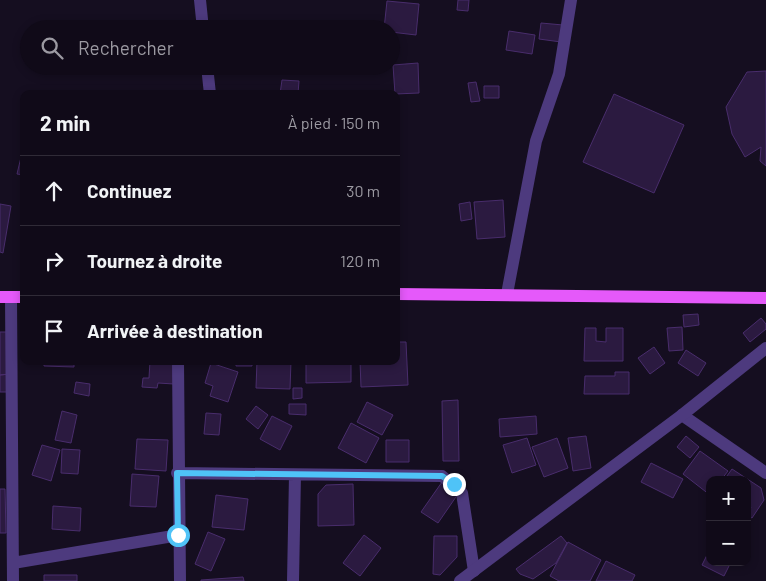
<!DOCTYPE html>
<html lang="fr">
<head>
<meta charset="utf-8">
<style>
  :root { --surface:#100a18; --page:#1e1825; --text:#f1f3f6; --muted:#9c9aa2; --line:#302b37 }
  body { margin:0; font-family:Barlow,sans-serif; background:var(--page); color:var(--text) }
  .controls { position:absolute; right:15px; bottom:15px; display:grid; overflow:hidden; border-radius:10px; box-shadow:0 2px 8px #0003 }
  .controls button { width:45px; height:45px; display:grid; place-items:center; padding:0; border:0; border-bottom:1px solid var(--line); background:var(--surface); color:var(--text); font:25px sans-serif }
  .stop { position:absolute; width:15px; height:15px; margin:-11px; border:4px solid #4fc3f7; border-radius:50%; background:#fff }
  .stop.end { background:#4fc3f7; border-color:#fff; box-shadow:0 1px 5px #0008 }
  .list { margin:0; padding:0; list-style:none }
  h2 { display:flex; justify-content:space-between; align-items:center; height:65px; margin:0; padding:0 20px; font-size:21px }
  h2 small { font-size:16px; font-weight:400; color:var(--muted) }
  .list li { display:grid; grid-template-columns:32px 1fr auto; gap:15px; align-items:center; box-sizing:border-box; height:70px; padding:0 20px; border-top:1px solid var(--line) }
  .list b { display:block; font-size:19px; white-space:nowrap }
  .list em { font-size:16px; font-style:normal; color:var(--muted) }
  .icon { flex:none; width:28px; height:28px; fill:none; stroke:currentColor; stroke-width:2; stroke-linecap:round; stroke-linejoin:round }
  .map { position:relative; flex:none; width:766px; height:581px; overflow:hidden }
  .search { position:absolute; background:var(--surface); box-shadow:0 2px 8px #0003; left:20px; top:20px; width:380px; height:55px; display:flex; align-items:center; gap:12px; box-sizing:border-box; padding:0 18px; border-radius:28px; color:var(--muted); font-size:19px }
  .panel { position:absolute; background:var(--surface); box-shadow:0 2px 8px #0003; left:20px; top:90px; width:380px; height:275px; border-radius:10px }
  .map>svg:first-child { display:block }
</style>
</head>
<body>
<div class="map">
<svg width="766" height="581" viewBox="0 0 766 581">
  <rect width="100%" height="100%" fill="#150e20"/>
  <path fill="#2b1a40" stroke="#492d6c" d="M458 0H469L468 11 457 10Z
    M387 1 419 4 416 35 391 32V29H384Z
    M541 23 563 25 561 42 539 39Z
    M509 31 535 35 532 54 506 50Z
    M418 63 419 93 395 94 393 65Z
    M238 66H273V72L238 70Z
    M766 71V166L760 161 761 147 745 157 732 134 726 107 747 72Z
    M282 80 299 81 298 94H280Z
    M476 82 480 101 471 102 468 83Z
    M484 86H499V98H484Z
    M614 94 684 125 654 193 583 162Z
    M22 153 24 154V175L17 174Z
    M503 200 505 237 477 239 474 202Z
    M470 202 472 219 461 221 459 204Z
    M0 204 11 206 3 253 0 252Z
    M698 314 699 325 684 327 683 315Z
    M761 318 766 324V329L750 342 743 333Z
    M682 327 683 350 669 351 667 328Z
    M585 328H596V341L606 342V328H623V361H584Z
    M0 332H10V374L0 375Z
    M396 342H406L408 385 361 387 360 361H396Z
    M654 347 665 363 650 374 638 358Z
    M686 350 706 363 698 376 678 363Z
    M44 361H74V367L44 366Z
    M150 361 175 362 174 384 158 383 157 388 142 387 143 378H149Z
    M236 361H252V366H236Z
    M257 361H291L290 389 256 388Z
    M306 361H351V382L306 383Z
    M211 363 238 372 228 402 210 396 213 386 205 383Z
    M615 372H629V394H584L585 376H615Z
    M10 374 11 392H0V375Z
    M76 382 90 384 89 396 74 393Z
    M293 388H302V398L293 399Z
    M458 400 459 461H443L442 401Z
    M367 402 393 415 382 435 357 422Z
    M289 404H306V415L289 414Z
    M256 406 268 415 258 429 246 419Z
    M62 411 77 415 71 443 55 440Z
    M206 413 221 414 219 435 204 434Z
    M272 416 292 426 280 450 260 439Z
    M536 416 537 434 500 437 499 419Z
    M351 423 379 438 366 463 338 448Z
    M586 436 591 468 573 471 568 438Z
    M686 436 699 447 690 458 677 447Z
    M527 438 536 465 512 473 503 445Z
    M557 438 568 468 544 477 532 447Z
    M137 439 168 440 166 471 135 469Z
    M386 440H409V462H386Z
    M42 445 60 450 51 481 32 475Z
    M62 449 80 450 78 474 61 473Z
    M700 451 728 471 721 480H710V495L683 474Z
    M651 463 683 479 673 498 641 482Z
    M732 469 761 488 764 500 752 518 747 515 751 507 747 505V480H724Z
    M132 474 159 476 156 507 130 506Z
    M442 482 458 494 438 523 421 512Z
    M353 484 354 525 318 526V494L326 485Z
    M0 489H5L6 533H0Z
    M216 495 248 499 244 530 212 527Z
    M53 506 81 508 80 531 52 529Z
    M208 532 225 539 211 571 195 564Z
    M364 535 381 548 360 576 343 563Z
    M434 536H457V557L440 575 433 574Z
    M561 536 567 543 556 563 533 579 520 574 516 569Z
    M568 542 601 560 590 581H559L550 576Z
    M710 549V562H731L724 576 702 565Z
    M606 561 635 575 632 581H596Z
    M44 575H77V581H44Z
    M243 577 244 581H201V580Z"/>
  <g fill="none" stroke-linecap="round" stroke-linejoin="round">
    <path stroke="#4d3a7e" stroke-width="12" d="M200 0 203 29
      M207 66 210 94
      M507 294 536 141 559 74 571 0
      M11 297 13 581
      M178 361 180 581
      M682 415 766 473
      M177 473 442 476 462 493 474 571
      M13 563 179 535
      M293 581 295 475"/>
    <path stroke="#4d3a7e" stroke-width="12" d="M460 581 682 415 766 348"/>
    <path stroke="#e559fa" stroke-width="12" d="M396 294 766 298
      M0 297H24"/>
  </g>
  <g fill="none" stroke-linecap="round" stroke-linejoin="round">
    <path stroke="#4fc3f7" stroke-width="6" d="M178 535 177 473 442 476 454 484"/>
  </g>
</svg>
<div class="controls">
<button>+</button>
<button>−</button>
</div>
<div class="stop" style="left:178px;top:535px"></div>
<div class="stop end" style="left:454px;top:484px"></div>
<div class="search"><svg class="icon" aria-label="search" viewBox="0 0 24 24"><circle cx="10" cy="10" r="6"/><path d="M15 15l6 6"/></svg>Rechercher</div>
<section class="panel">
<h2>2 min<small>À pied · 150 m</small></h2>
<ul class="list">
<li><svg class="icon" aria-label="ahead" viewBox="0 0 24 24"><path d="M12 20V5M6 11l6-6 6 6"/></svg><div><b>Continuez</b></div><em>30 m</em></li>
<li><svg class="icon" aria-label="right" viewBox="0 0 24 24"><path d="M7 20v-9h11M14 6l5 5-5 5"/></svg><div><b>Tournez à droite</b></div><em>120 m</em></li>
<li><svg class="icon" aria-label="arrive" viewBox="0 0 24 24"><path d="M6 21V4h12l-3 4 3 4H6"/></svg><div><b>Arrivée à destination</b></div></li>
</ul>
</section>
</div>
</body>
</html>
